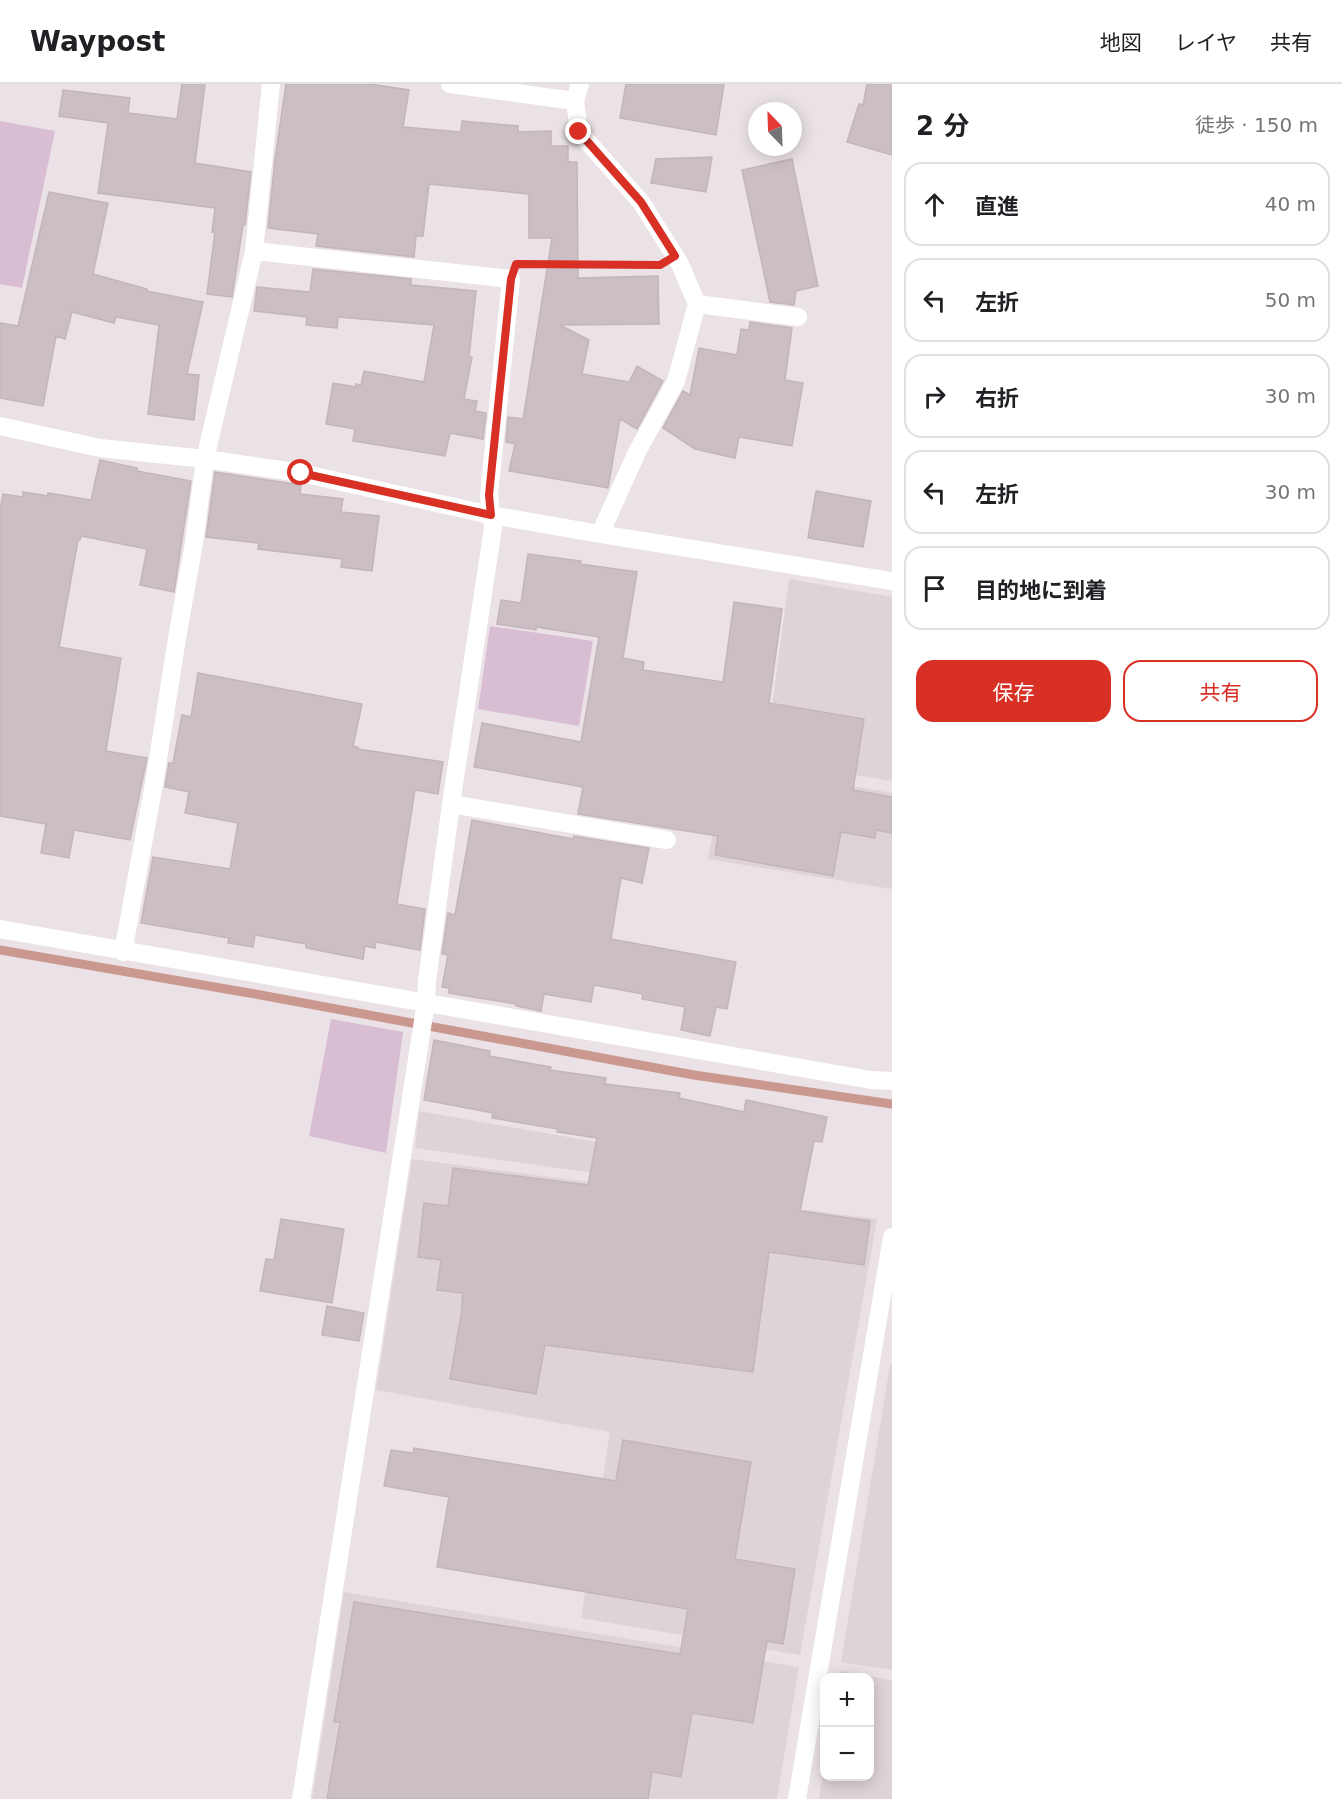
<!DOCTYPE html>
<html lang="ja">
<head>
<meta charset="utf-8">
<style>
  :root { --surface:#fff; --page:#f6f6f6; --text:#202124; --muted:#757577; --line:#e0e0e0; --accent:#d93025 }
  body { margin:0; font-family:"DejaVu Sans","Noto Sans JP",sans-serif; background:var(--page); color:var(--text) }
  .controls { position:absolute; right:18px; bottom:18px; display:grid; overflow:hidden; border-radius:12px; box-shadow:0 3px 15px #0003 }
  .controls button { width:54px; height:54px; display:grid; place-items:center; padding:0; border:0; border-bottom:2px solid var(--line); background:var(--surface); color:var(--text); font:30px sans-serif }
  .compass { position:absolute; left:748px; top:18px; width:54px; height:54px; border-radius:50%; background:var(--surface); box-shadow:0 3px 15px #0003; rotate:337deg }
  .stop { position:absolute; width:18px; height:18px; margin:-14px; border:4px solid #d93025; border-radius:50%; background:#fff }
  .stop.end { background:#d93025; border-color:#fff; box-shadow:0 2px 6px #0008 }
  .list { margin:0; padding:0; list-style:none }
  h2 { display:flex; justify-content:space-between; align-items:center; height:78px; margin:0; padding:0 24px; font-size:26px }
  h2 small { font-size:20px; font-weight:400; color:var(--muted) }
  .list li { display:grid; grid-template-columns:39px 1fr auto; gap:18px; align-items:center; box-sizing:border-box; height:84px; margin:0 12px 12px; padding:0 12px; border:2px solid var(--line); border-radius:18px }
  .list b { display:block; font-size:22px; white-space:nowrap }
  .list em { font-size:20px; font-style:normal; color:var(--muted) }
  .actions { display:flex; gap:12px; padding:18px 24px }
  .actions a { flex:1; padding:14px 0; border:2px solid var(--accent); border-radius:18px; text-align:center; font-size:21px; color:var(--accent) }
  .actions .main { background:var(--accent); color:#fff }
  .icon { flex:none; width:33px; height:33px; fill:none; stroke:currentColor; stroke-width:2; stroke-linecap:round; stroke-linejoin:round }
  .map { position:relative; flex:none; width:892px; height:1715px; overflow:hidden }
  header { display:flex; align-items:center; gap:36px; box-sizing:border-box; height:84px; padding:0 30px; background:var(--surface); border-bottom:2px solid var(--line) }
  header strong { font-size:28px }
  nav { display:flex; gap:33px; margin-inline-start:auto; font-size:21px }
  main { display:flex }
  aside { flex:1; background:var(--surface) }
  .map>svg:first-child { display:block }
</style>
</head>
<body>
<header>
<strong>Waypost</strong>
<nav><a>地図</a><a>レイヤ</a><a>共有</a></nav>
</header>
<main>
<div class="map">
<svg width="892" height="1715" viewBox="0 0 892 1715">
  <rect width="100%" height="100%" fill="#eae2e6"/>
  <path fill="#ded3d8" d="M789 495 892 513V697L765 676Z
    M727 680 892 709V805L708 775Z
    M419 1027 671 1071 665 1099 415 1064Z
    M412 1075 877 1135 800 1571 581 1534 610 1348 376 1306Z
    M890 1281H892V1586L841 1578Z
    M344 1508 799 1583 777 1715H312Z
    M841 1587 892 1596V1715H819L824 1682V1692H870V1594L840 1593Z"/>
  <path fill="#d9bdd2" d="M0 37 55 47 22 204 0 200Z
    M490 542 593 557 579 642 478 625Z
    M331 935 403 948 386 1069 309 1052Z"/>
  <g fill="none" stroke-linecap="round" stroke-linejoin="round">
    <path stroke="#ca988f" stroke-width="9" d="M0 866 255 910 694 991 892 1020"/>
  </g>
  <path fill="#cbbec4" stroke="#c3b5bb" stroke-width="1.5" d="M182 0H205L195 79 251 88 245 141H243L232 213 207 210 215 148H212L215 124 98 109 108 39 59 32 63 6 130 14 128 29 177 35Z
    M286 0H370L409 6 403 43 461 48 462 37 518 42V48L551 47V62H568V78H577L578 194 658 192 659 240 560 241 589 256 582 290 629 298 637 282 663 297 637 345 620 335 608 404 509 387 515 360 506 358 508 333 523 335 552 154H529V110L429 100 423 152H416L414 173 316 162 318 150 268 144 275 75Z
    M626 0H724L716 51 620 34Z
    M867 0H892V71L847 58 859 20 863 21Z
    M712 73 706 108 651 99 656 75Z
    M792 75 818 202 796 207 794 221 770 218 742 86Z
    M49 108 108 119 93 190 147 205V207L203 218 187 290 199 291 194 336 148 330 159 241 116 233 114 239 72 228 65 255 56 252 43 322 0 314V239L18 242Z
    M313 185 411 195V201L476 207 469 273H472L464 315 477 317 475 327 486 329 483 355 450 349 445 372 353 357 355 345 326 340 333 299 356 303V300L361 301 364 287 424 298 434 241 338 233 337 244 306 241 307 233 254 227 257 203 310 208Z
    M750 238 792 244 785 296 803 299 792 362 739 353 735 374 695 365 663 344 683 307 690 311 699 264 737 271 741 245 749 246Z
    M100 376 137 384V387L191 397 174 508 140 501 147 465 81 452 80 456H78L59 563 121 574 106 667 147 674 130 756 74 746 69 774 41 769 46 740 0 732V426L3 410 23 413V408L48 412V409L91 416Z
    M215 388 301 401 300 410 343 415 341 428 379 432 372 487 341 483 342 475 258 465 259 459 206 453Z
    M816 407 871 417 863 463 808 454Z
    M528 470 581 477 580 480 637 488 623 574 644 578 643 586 723 598 734 518 782 525 769 619 864 635 853 706 892 713V749L876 746 875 754 841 748 833 792 715 771 718 752 578 730 583 703 474 683 482 639 581 658 599 553 536 543V546L497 540 501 516 521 519Z
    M198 589 362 620 353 662 358 663V665L443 678 438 710 415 706 397 820 425 825 420 866 376 858 375 864 365 862 363 875 306 864V860L255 851 253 863 228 859 229 854 141 839 153 773 230 785 238 739 185 729 189 708 165 703 169 679H173L182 631 191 633Z
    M472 736 573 755 574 752 649 764 642 799 621 794 611 855 736 878 727 925 716 923 710 952 681 946 685 923 642 915 643 910 594 901 591 918 544 910 541 927 516 922V920L449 909V904L442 903 448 871 442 870 448 829 455 831Z
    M434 956 490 967 489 972 551 983 550 986 606 994 605 1000 680 1009 679 1014 744 1028 746 1016 827 1033 822 1058 814 1057 800 1127 870 1137 864 1181 769 1168 753 1288 545 1261 536 1310 450 1295 461 1232 463 1209 437 1206 441 1176 418 1173 424 1119 448 1122 453 1084 588 1101 597 1054 557 1048 558 1045 492 1034 493 1029 424 1016Z
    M281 1135 344 1145 332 1219 260 1207 266 1175 274 1176Z
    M327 1222 364 1229 359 1257 322 1251Z
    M623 1356 751 1378 735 1475 795 1485 783 1560 767 1557 753 1639 692 1629 681 1693 652 1688 648 1715H327L340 1638H334L354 1518 680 1570 688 1525 437 1483 449 1413 384 1402 391 1366 413 1369 414 1364 616 1397Z"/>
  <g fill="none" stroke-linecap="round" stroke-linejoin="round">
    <path stroke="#ab8591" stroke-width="4" stroke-dasharray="3 4.5" stroke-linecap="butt" d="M531 180 650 181"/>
    <path stroke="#fff" stroke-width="18" d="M450 0 575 17 580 0
      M575 17 579 48 641 118 680 180 697 220 676 297 638 366 600 450
      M254 167 511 195 489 411 493 444 451 720 427 897 426 918 301 1715
      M697 220 798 233
      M0 342 100 364 205 375 301 389 491 431 600 450 892 497
      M451 720 667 756
      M0 845 871 996 892 997
      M123 868 155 694 178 548 194 459 205 375 254 167 271 0
      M797 1715 892 1153"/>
  </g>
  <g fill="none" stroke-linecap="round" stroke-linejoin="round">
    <path stroke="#d93025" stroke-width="8" d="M301 389 491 431 489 411 511 195 516 180 660 181 675 172 641 118 579 48"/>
  </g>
</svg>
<div class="controls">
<button>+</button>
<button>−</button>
</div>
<svg class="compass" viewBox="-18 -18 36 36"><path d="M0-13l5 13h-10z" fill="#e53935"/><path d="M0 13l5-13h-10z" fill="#757577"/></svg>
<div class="stop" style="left:301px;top:389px"></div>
<div class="stop end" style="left:579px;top:48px"></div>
</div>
<aside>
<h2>2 分<small>徒歩 · 150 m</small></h2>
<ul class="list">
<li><svg class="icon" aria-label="ahead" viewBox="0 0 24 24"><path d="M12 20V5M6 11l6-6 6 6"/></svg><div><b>直進</b></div><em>40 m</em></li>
<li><svg class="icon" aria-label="left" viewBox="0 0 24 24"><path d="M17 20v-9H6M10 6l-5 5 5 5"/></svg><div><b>左折</b></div><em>50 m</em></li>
<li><svg class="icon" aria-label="right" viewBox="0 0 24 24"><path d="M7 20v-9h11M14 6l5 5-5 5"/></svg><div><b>右折</b></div><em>30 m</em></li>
<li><svg class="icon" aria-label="left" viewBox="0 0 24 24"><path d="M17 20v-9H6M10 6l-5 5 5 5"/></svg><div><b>左折</b></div><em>30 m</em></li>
<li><svg class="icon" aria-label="arrive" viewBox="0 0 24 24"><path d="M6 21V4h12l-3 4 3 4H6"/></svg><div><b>目的地に到着</b></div></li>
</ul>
<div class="actions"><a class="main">保存</a><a>共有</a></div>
</aside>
</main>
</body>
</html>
